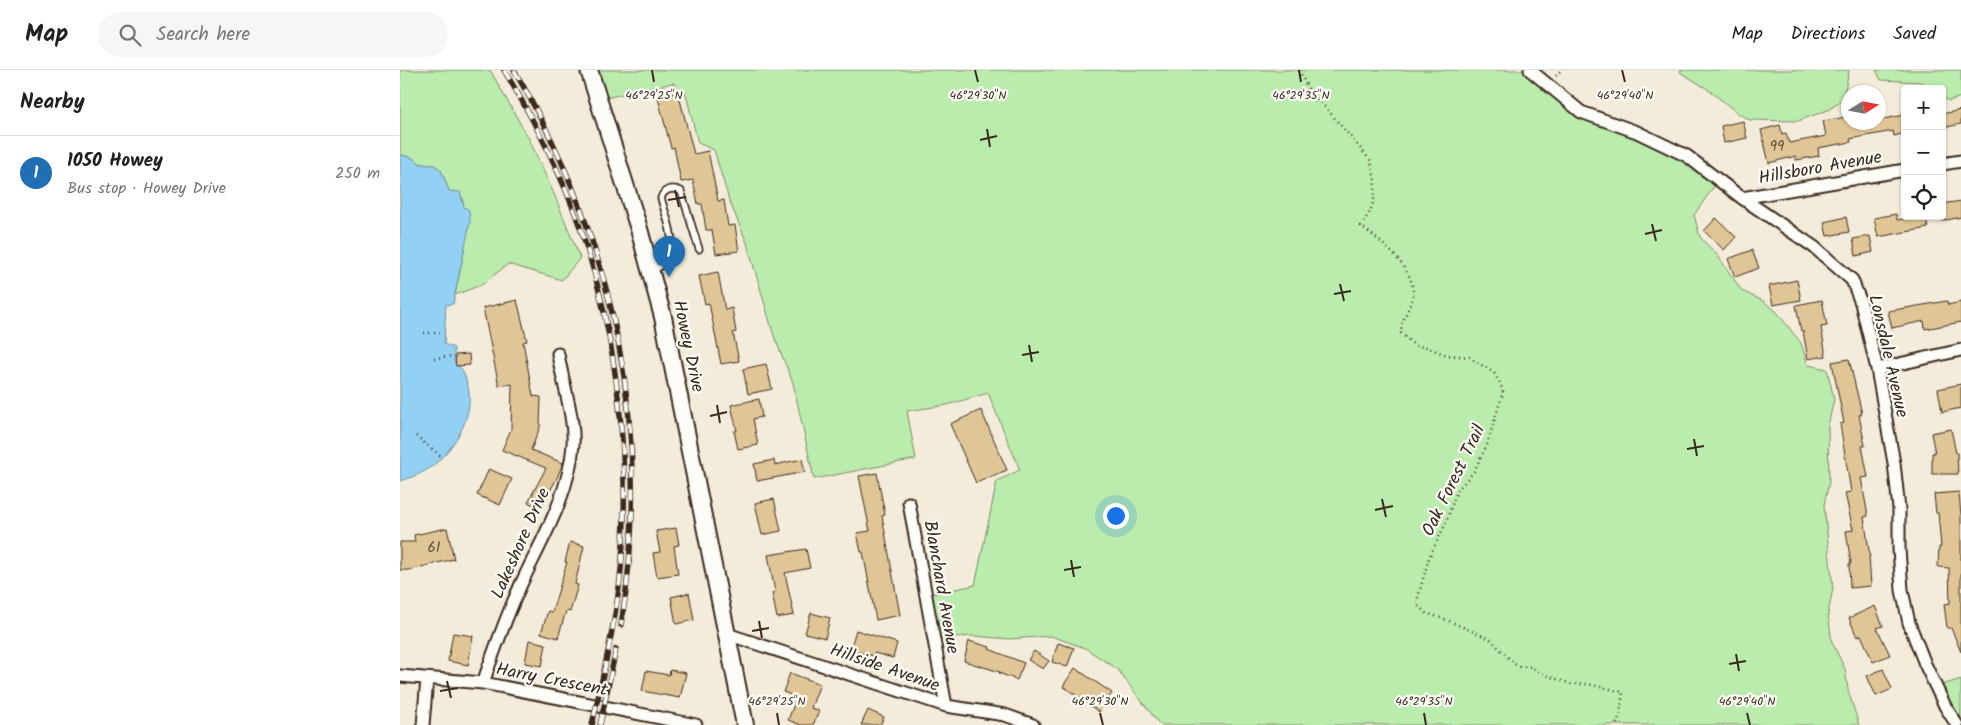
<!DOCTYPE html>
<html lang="en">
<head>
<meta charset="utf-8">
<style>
  :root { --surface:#fff; --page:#f6f6f6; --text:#202124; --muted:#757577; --line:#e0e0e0; --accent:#1f6fb2 }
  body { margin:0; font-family:Kalam,sans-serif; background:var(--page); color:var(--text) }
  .controls { position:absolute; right:15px; top:15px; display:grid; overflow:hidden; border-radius:5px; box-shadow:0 1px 4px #0004 }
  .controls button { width:45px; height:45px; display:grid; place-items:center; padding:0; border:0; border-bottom:1px solid var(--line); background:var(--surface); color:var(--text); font:25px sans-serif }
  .compass { position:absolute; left:1441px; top:15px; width:45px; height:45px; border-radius:50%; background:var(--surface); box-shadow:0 1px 4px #0004; rotate:79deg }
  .you { position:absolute; left:715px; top:445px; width:18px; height:18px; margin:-12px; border:4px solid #fff; border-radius:50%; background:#1a73e8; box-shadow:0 0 0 8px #1a73e833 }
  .badge { display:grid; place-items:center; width:32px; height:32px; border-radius:50%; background:var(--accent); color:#fff; font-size:16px; font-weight:700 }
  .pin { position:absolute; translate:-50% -41px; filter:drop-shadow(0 1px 2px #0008) }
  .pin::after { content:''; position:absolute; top:26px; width:18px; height:15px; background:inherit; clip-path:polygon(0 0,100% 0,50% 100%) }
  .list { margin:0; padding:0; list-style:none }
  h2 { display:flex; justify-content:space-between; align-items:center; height:65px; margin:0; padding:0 20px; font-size:21px }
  h2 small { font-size:16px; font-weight:400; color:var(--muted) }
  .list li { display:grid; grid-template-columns:32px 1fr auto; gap:15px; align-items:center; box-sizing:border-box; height:75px; padding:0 20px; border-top:1px solid var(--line) }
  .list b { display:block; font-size:19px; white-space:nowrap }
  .list p { margin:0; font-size:16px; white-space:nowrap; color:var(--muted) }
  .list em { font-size:16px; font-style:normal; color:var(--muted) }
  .icon { flex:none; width:28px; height:28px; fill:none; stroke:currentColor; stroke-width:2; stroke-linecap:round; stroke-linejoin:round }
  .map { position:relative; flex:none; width:1561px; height:655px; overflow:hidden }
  header { display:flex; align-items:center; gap:30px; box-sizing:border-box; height:70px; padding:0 25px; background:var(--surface); border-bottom:1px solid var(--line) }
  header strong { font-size:24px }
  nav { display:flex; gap:28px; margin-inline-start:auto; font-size:18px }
  .search { width:350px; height:45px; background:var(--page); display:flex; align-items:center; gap:12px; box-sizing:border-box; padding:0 18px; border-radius:28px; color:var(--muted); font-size:19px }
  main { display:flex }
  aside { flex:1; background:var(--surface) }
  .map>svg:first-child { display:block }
</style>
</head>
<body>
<header>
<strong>Map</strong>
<div class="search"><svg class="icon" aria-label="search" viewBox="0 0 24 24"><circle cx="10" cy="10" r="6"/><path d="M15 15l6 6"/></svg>Search here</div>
<nav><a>Map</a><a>Directions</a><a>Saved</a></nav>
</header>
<main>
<aside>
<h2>Nearby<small></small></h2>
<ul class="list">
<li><span class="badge">1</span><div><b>1050 Howey</b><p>Bus stop · Howey Drive</p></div><em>250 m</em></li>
</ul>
</aside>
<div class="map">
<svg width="1561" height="655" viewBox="0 0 1561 655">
  <rect width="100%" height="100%" fill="#f4ecda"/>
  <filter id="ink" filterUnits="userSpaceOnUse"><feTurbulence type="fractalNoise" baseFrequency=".02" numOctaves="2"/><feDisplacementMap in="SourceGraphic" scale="10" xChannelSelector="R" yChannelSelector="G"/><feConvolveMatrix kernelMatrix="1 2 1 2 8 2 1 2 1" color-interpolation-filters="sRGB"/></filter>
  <g filter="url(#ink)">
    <path fill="#baecad" stroke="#7a8b66" d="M0 0H90L129 69 154 124 180 188 162 210 108 194 83 214 55 225 64 181 63 128 49 121 41 100 34 95 21 94 11 87 0 85Z
      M190 0H1132L1182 41 1237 61 1319 109 1294 145 1300 167 1318 186 1342 221 1363 231 1376 241 1401 273 1408 295 1427 299 1434 329 1428 356 1429 412 1424 435 1433 518 1428 544 1432 572 1445 599 1448 620 1459 655H760L717 599 685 578 651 566 609 569 574 566 535 568 527 525 575 515 597 411 620 400 588 323 547 335 507 341 516 389 414 409 393 313 374 266 347 173 329 130 314 80 298 73 286 24 273 13 201 29Z
      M1281 0H1449L1443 30 1428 40 1398 51 1350 50 1339 44 1306 18 1280 2Z
      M1476 0H1561V27L1549 31 1542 27V19H1529L1523 12 1481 10Z
      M1561 609V655L1536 617Z"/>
    <path fill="#93d1f4" stroke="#708e9e" d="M0 85 11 87 21 94 34 95 41 100 49 121 60 122 64 137 69 140 70 152 53 234 46 235 44 274 54 278V292C62 297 63 301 66 310 77 339 59 372 37 392 27 402 13 407 0 411Z"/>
    <path fill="#e0c696" stroke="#3b2a1e" d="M278 22 294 84 308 81 318 131 324 130 328 156 335 155 339 181 316 184 312 160H306L302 134H298L293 110 281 112 274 77 271 78 258 28Z
      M1561 40V54L1542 58V44Z
      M1505 45V63L1494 66 1493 61 1450 69 1451 72 1418 78 1419 86 1396 90V86L1369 93 1361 60 1380 55 1382 64 1386 63 1389 73 1426 66 1423 51 1446 47 1447 52H1478V50Z
      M1343 51 1347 68 1324 73 1321 56Z
      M1561 131V147L1542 151V134Z
      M1496 144 1497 150 1525 146 1528 158 1478 167 1474 148Z
      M1446 147 1449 162 1427 166 1424 152Z
      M1316 148 1336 167 1324 180 1304 161Z
      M1470 166 1473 182 1456 186 1453 169Z
      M1352 180 1359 198 1335 207 1328 189Z
      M318 202 325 240 332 238 336 262 333 263 339 291 321 294 309 233 305 234 299 206Z
      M1397 210 1401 230 1373 235 1369 216Z
      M117 230 127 271 123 272 133 326 141 327 140 357 131 380 163 393 156 410 140 439 128 432 146 398 102 380 111 359 112 314 99 316 83 238Z
      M1422 230 1427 256 1421 257 1426 286 1408 289 1403 261H1401L1396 235Z
      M1547 231 1548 235 1561 232V252L1525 259 1524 251 1492 258 1488 241Z
      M69 284 70 295 56 296 55 285Z
      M1449 289 1462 344 1459 345 1465 376H1462L1468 407 1461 408 1468 446 1464 447 1470 486H1469L1471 516 1450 518 1449 494H1451L1446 461 1453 460 1445 423 1451 422 1440 354 1444 353 1432 292Z
      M366 294 372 319 348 324 343 299Z
      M1561 314V338L1542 342 1538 319Z
      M359 329 362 347 353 349 358 375 338 379 334 361H337L331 335Z
      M581 340 607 400 576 413 550 354Z
      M1551 359 1556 383H1557L1558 404H1532V383H1535L1531 363Z
      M402 389 405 402 357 411 354 394 374 390 375 395Z
      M89 399 112 409 100 435 77 425Z
      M477 403 485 445 482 446 500 545 476 550 463 482H461L457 463 470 461 459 406Z
      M1559 422 1561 446V582L1551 558H1547L1544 534 1550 533 1549 498 1538 497 1539 477H1541L1538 443H1536L1534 424Z
      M374 429 381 461 362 465 355 433Z
      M47 458 54 489 9 500H0V472H15L14 465Z
      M276 458 279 475 274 476 278 504 257 507 253 483 260 482 256 461Z
      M170 472 184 476 175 514 178 515 170 542 166 541 158 568 141 563 148 541 152 542 167 492H165Z
      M406 479 410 498 385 503 394 545 377 548 372 523 375 522 368 485Z
      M289 523 294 550 276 554 271 527Z
      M1475 536 1483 556 1477 558 1490 585 1473 592 1461 565 1457 567 1449 548Z
      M411 543 430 548 425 568 405 563Z
      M456 560 497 573 493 588 474 583 473 586 450 580Z
      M53 563 73 566 68 595 48 591Z
      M129 570 146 574 142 596 125 593Z
      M569 571 590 577 589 579 624 593 617 610 599 603 600 602 564 591Z
      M658 573 674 578 667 597 652 592Z
      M634 581 649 591 643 599 628 590Z
      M675 598 712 623 699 642 663 616Z
      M1483 599 1492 619 1476 626 1467 606Z
      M270 600 286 603 280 628 242 621 246 601 269 605Z
      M390 603 420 614 411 638 419 641 413 655H401L388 650 397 627 383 622Z
      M468 640 484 647 480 655H461Z"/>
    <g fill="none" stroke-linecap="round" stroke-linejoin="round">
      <g stroke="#3b2a1e" stroke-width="9">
        <path id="lane" d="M251 201C286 188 268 155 261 128 264 119 272 117 281 121L299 179"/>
      </g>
      <g stroke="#3b2a1e" stroke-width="15">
        <path id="street" d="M1130 0 1181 42 1237 62 1287 86 1342 128 1414 177 1452 210 1461 233 1477 299 1494 393 1499 439V479L1502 520 1509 553 1525 594 1545 636 1557 655
          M1542 94 1561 91
          M1342 128 1505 100
          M1477 299 1561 280
          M509 433 546 636
          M327 564 546 636 605 645 633 655
          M0 606 83 613 296 655
          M83 613C95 578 107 544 123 510 144 466 169 424 173 375 175 349 162 310 158 284
          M23 655 27 609"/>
      </g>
      <g stroke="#3b2a1e" stroke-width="20">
        <path id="secondary" d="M189 0 239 159 263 247 345 655"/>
      </g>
      <path stroke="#3b2a1e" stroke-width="2.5" stroke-dasharray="1 4" stroke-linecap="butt" d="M899 0 910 23 926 38 971 91 975 110 974 130 970 142 961 156C980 171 1020 201 1012 230 1008 242 1001 250 1001 263L1015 276 1026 277 1047 285 1069 287 1094 303 1100 313 1103 322 1087 375 1074 401 1057 421 1045 455 1029 488 1016 534 1026 543 1047 550 1090 569 1117 596 1131 597 1145 605 1171 614H1188L1223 622 1220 644 1216 655
        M1156 6 1161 0
        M24 263H44
        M34 288 54 286
        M16 366 42 387"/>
      <use href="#lane" stroke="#fdfcf7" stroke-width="5.5"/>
      <use href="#street" stroke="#fdfcf7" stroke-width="11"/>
      <use href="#secondary" stroke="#fdfcf7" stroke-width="16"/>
      <g stroke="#3b2a1e" stroke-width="5.5">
        <path id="rail" d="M104 0C139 58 170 120 189 185 220 286 232 413 219 518 213 564 202 610 192 655
          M114 0C214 169 254 360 221 555
          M200 655 216 579"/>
      </g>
      <use href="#rail" stroke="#fdfcf7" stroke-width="4" stroke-dasharray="11" stroke-linecap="butt"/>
    </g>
  </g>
  <path fill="none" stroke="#3b2a1e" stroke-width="2" d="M252 0 254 12M575 0 578 12M899 0 901 12M1222 0 1225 12M587 59 590 77M580 70 597 66M275 120 279 137M268 130 286 127M1252 154 1256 171M1245 164 1262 160M940 214 944 231M934 224 951 221M629 275 632 292M622 285 639 282M317 335 320 353M310 346 327 342M1294 369 1297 386M1287 379 1304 376M982 429 986 447M975 440 993 436M671 490 674 507M664 500 681 497M359 551 362 568M352 561 369 558M1336 584 1339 601M1329 594 1346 591M47 611 51 628M40 621 58 618M377 643 379 655M700 643 703 655M1024 643 1026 655M1347 643 1350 655"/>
  <g text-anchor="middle" stroke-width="4.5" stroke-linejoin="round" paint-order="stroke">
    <g font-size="15" fill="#64513c">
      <text x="1377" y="81">99</text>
      <text x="34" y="482">61</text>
    </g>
    <g font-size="18" fill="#3b2a1e" stroke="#fdfcf7">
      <text transform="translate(1420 97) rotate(-10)" y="6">Hillsboro Avenue</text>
      <text transform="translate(289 276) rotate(78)" y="6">Howey Drive</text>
      <text transform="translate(1489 286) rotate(77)" y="6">Lonsdale Avenue</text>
      <text transform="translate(1053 410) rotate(-64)" y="6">Oak Forest Trail</text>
      <text transform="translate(120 473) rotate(-66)" y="6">Lakeshore Drive</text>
      <text transform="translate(542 517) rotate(80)" y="6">Blanchard Avenue</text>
      <text transform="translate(485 597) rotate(19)" y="6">Hillside Avenue</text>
      <text transform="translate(152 609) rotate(11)" y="6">Harry Crescent</text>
    </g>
  </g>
  <g font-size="12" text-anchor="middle" fill="#3b2a1e" stroke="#fdfcf7" stroke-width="4.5" stroke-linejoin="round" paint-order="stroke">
    <text x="254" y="29">46°29'25"N</text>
    <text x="578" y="29">46°29'30"N</text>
    <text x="901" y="29">46°29'35"N</text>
    <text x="1225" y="29">46°29'40"N</text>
    <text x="377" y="635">46°29'25"N</text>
    <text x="700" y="635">46°29'30"N</text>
    <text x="1024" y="635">46°29'35"N</text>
    <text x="1347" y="635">46°29'40"N</text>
  </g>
</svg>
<div class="controls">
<button>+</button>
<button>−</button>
<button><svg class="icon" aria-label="locate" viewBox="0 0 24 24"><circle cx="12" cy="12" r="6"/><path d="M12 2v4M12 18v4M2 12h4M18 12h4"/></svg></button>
</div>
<svg class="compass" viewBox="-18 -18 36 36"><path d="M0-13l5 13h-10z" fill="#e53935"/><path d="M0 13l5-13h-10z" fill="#757577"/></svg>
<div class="you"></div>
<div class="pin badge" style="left:269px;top:207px">1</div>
</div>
</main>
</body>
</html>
